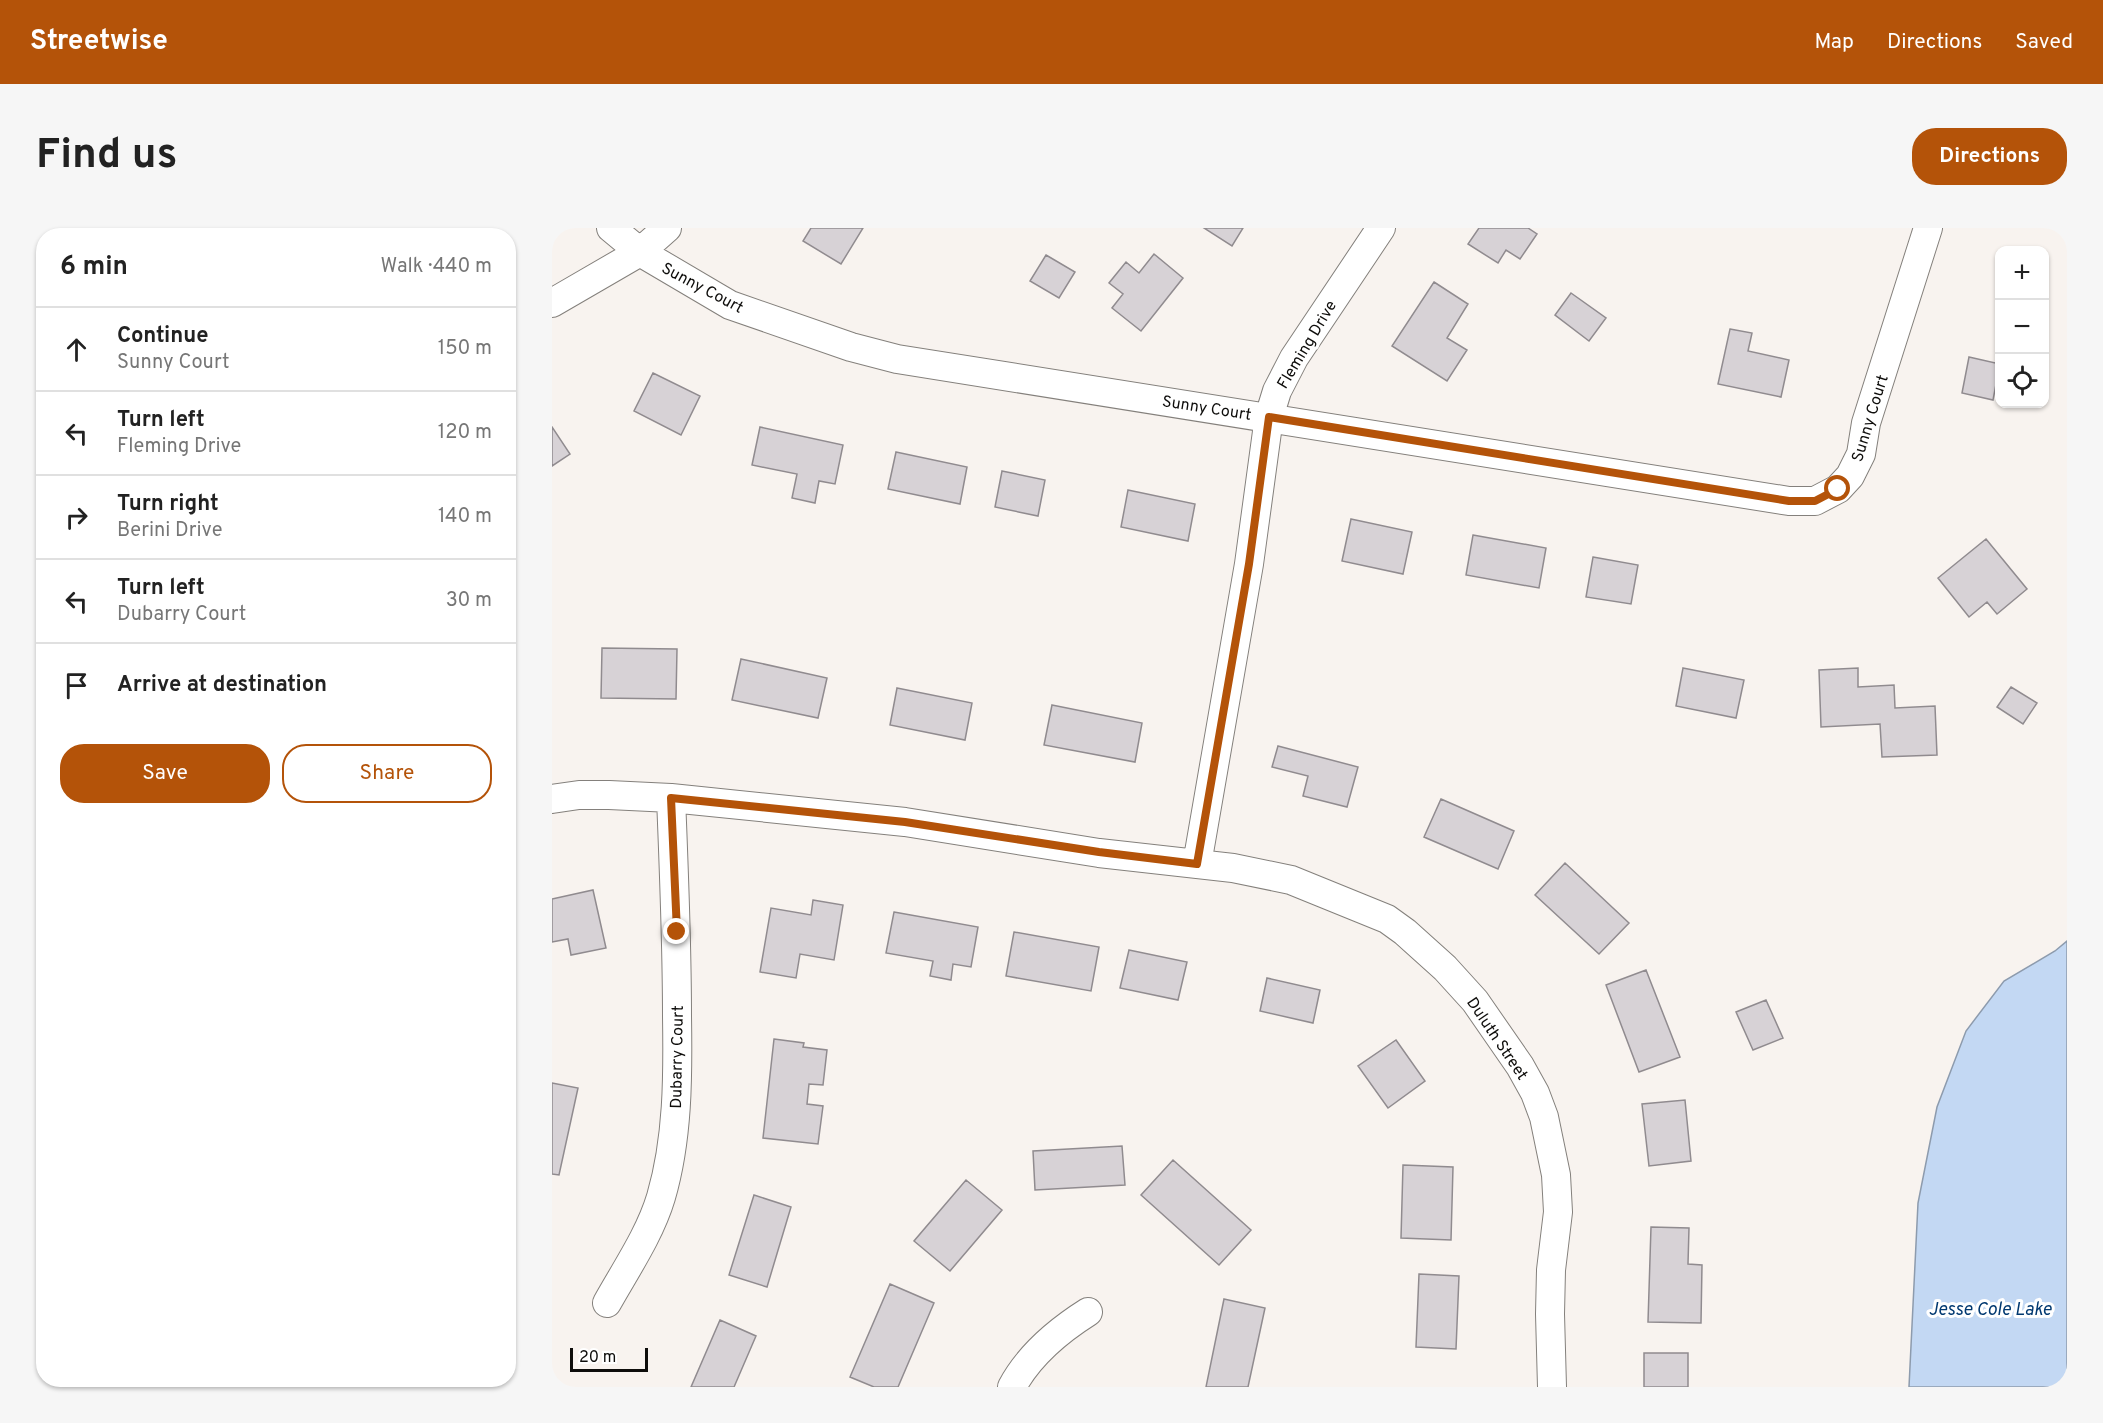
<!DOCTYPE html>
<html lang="en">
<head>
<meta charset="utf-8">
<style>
  :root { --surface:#fff; --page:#f6f6f6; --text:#222; --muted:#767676; --line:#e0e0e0; --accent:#b45309 }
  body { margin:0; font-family:Overpass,sans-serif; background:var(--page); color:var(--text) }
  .controls { position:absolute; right:18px; top:18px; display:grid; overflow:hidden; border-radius:12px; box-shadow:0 2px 4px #0004 }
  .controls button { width:54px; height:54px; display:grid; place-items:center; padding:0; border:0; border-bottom:2px solid var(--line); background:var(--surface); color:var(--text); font:30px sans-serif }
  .scale { position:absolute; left:18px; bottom:15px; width:78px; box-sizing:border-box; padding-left:6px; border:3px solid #0e0d0b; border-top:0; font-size:16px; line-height:21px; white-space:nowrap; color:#0e0d0b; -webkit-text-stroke:4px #fff; paint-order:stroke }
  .stop { position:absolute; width:18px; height:18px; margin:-14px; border:4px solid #b45309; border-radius:50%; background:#fff }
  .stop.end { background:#b45309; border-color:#fff; box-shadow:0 2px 6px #0008 }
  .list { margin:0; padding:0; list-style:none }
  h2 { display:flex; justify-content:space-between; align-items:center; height:78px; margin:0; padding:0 24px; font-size:26px }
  h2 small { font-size:20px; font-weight:400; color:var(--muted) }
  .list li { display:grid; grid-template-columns:39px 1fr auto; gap:18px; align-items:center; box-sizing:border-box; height:84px; padding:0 24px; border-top:2px solid var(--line) }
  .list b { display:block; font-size:22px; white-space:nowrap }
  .list p { margin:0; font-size:20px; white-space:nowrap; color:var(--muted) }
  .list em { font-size:20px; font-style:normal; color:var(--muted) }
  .actions { display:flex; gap:12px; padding:18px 24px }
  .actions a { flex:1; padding:14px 0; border:2px solid var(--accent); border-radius:24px; text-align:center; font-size:21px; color:var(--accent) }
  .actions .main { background:var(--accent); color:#fff }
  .icon { flex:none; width:33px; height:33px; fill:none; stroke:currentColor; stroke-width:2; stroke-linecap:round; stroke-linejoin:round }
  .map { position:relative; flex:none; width:1515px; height:1159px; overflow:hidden; border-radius:24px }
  header { display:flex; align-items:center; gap:36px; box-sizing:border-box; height:84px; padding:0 30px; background:var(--accent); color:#fff }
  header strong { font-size:28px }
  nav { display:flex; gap:33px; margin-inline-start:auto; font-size:21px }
  .intro { display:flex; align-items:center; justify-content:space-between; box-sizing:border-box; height:144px; padding:0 36px }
  h1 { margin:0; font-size:42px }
  .button { padding:15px 27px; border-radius:24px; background:var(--accent); color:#fff; font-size:21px; font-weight:700 }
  main { display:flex; gap:36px; padding:0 36px }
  aside { flex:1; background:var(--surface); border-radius:24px; box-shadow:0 2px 4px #0004 }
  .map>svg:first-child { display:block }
</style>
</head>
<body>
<header>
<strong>Streetwise</strong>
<nav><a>Map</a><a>Directions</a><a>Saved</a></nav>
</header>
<div class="intro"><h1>Find us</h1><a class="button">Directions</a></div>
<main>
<aside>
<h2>6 min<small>Walk · 440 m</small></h2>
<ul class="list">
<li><svg class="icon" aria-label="ahead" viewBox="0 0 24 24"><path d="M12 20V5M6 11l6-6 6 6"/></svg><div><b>Continue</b><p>Sunny Court</p></div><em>150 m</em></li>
<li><svg class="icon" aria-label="left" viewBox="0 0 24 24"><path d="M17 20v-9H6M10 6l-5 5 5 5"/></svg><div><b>Turn left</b><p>Fleming Drive</p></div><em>120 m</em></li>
<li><svg class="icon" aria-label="right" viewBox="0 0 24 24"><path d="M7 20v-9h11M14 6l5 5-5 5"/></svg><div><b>Turn right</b><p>Berini Drive</p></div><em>140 m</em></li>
<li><svg class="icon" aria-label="left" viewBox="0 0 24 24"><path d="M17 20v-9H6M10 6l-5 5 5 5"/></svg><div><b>Turn left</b><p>Dubarry Court</p></div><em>30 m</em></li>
<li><svg class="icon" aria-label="arrive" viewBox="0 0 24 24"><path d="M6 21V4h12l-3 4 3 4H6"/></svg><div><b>Arrive at destination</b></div></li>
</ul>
<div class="actions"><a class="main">Save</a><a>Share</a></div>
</aside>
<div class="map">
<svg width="1515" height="1159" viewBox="0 0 1515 1159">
  <rect width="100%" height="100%" fill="#f8f3ef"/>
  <path fill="#c3d8f3" stroke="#8d9bad" stroke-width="1.5" d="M1515 713V1159H1357L1366 975 1385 879 1414 803 1452 753 1503 723Z"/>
  <path fill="#d7d2d6" stroke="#908b8f" stroke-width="1.5" d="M259 0H311L289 36 251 13Z
    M652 0H691L680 18Z
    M927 0H976L985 6 968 31 954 22 946 35 916 16Z
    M602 26 631 50 589 103 560 80 571 66 557 55 574 34 587 45Z
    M494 27 523 44 507 70 478 53Z
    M882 54 916 76 895 110 915 122 895 153 840 118Z
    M1019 65 1054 90 1037 113 1003 87Z
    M1178 101 1200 105 1196 123 1237 132 1229 169 1166 156Z
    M1417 129 1448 136 1441 172 1410 165Z
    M101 145 148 168 129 207 82 183Z
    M0 199 18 226 0 238Z
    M208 199 291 217 283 256 267 253 263 275 240 270 245 246 200 237Z
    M344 224 415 239 408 276 336 261Z
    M450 243 493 252 486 288 443 279Z
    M576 262 643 276 636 313 569 299Z
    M799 291 860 304 851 346 790 333Z
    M921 307 994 320 987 360 914 347Z
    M1434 311 1475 361 1445 386 1435 374 1417 389 1386 350Z
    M1041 329 1086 337 1079 376 1034 369Z
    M50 420 125 421 124 471 49 470Z
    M189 431 275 450 266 490 180 472Z
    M1131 440 1192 452 1184 490 1124 478Z
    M1306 440V459L1342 457 1343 480 1383 478 1385 527 1330 529 1328 496 1269 499 1267 442Z
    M1459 459 1485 475 1471 496 1445 479Z
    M345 460 420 475 413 512 338 497Z
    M500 477 590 495 583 534 492 517Z
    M726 518 806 539 795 579 751 568 756 548 720 539Z
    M889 571 962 603 946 641 872 609Z
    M1013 635 1077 695 1047 726 983 667Z
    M41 662 54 720 19 727 16 711 0 714V671Z
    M261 672 291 677 282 732 248 726 244 750 208 744 219 680 259 687Z
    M342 684 426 699 419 739 401 736 399 752 378 748 381 733 334 725Z
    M462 704 547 719 539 763 454 748Z
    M577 722 635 734 626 772 568 760Z
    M1094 742 1128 829 1087 844 1054 757Z
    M715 750 768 762 761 795 708 783Z
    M1214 772 1231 810 1201 822 1184 784Z
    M222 811 252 815 251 819 275 822 271 857 257 856 255 876 271 878 266 916 211 910Z
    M844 812 873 853 836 880 806 838Z
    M0 855 26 860 7 947 0 946Z
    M1133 872 1139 933 1097 938 1090 876Z
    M570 918 573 957 483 962 481 923Z
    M621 932 699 1002 667 1037 589 967Z
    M851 937 901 939 899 1012 849 1010Z
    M414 952 450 982 398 1043 362 1013Z
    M202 967 239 979 215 1059 177 1047Z
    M1099 999 1137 1000 1136 1036 1150 1037 1149 1095 1096 1094Z
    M867 1046 907 1048 904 1121 864 1119Z
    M338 1056 382 1075 346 1159H322L298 1149Z
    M672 1071 713 1080 696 1159H654Z
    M168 1092 204 1108 182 1159H139Z
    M1092 1125H1136V1159H1092Z"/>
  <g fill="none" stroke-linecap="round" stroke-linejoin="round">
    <g stroke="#84807c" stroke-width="30">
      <path id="street" d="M59 0 88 24 178 77 299 119 345 131 1237 273H1263L1286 261 1298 248 1309 226 1314 195 1376 0
        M0 75 88 24 115 0
        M0 571 27 567H57L119 570 353 594 547 625 681 640 739 652 835 691 853 704 893 740 923 773 968 838 983 865 992 889 1004 947 1006 984 999 1042 998 1086 1000 1159
        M645 636 697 336 717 189 725 163 742 130 829 0
        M55 1075C74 1041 98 1006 109 969 126 911 126 848 125 788 125 715 122 643 119 570
        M460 1159C477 1127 506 1103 536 1084"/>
    </g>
    <use href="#street" stroke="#fff" stroke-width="28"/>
  </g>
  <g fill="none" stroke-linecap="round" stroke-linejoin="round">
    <path stroke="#b45309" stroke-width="8" d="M125 704 119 570 353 594 547 624 645 636 697 336 717 189 1237 273H1263L1286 261"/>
  </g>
  <g text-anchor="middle" stroke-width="6" stroke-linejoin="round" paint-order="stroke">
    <g font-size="16" fill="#0e0d0b" stroke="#fff">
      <text transform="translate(151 59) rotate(28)" y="6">Sunny Court</text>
      <text transform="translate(754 116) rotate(-59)" y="6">Fleming Drive</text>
      <text transform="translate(655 179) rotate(9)" y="6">Sunny Court</text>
      <text transform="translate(1317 190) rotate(-73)" y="6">Sunny Court</text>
      <text transform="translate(946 810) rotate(56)" y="6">Duluth Street</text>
      <text transform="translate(124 829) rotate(-89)" y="6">Dubarry Court</text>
    </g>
    <g font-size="18" font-style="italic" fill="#003870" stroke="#fff">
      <text x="1438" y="1087">Jesse Cole Lake</text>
    </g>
  </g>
</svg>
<div class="controls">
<button>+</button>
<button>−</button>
<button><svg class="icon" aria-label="locate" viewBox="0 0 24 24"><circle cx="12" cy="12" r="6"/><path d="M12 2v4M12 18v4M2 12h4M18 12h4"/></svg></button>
</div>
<div class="scale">20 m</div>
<div class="stop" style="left:1286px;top:261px"></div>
<div class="stop end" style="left:125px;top:704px"></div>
</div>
</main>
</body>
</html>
